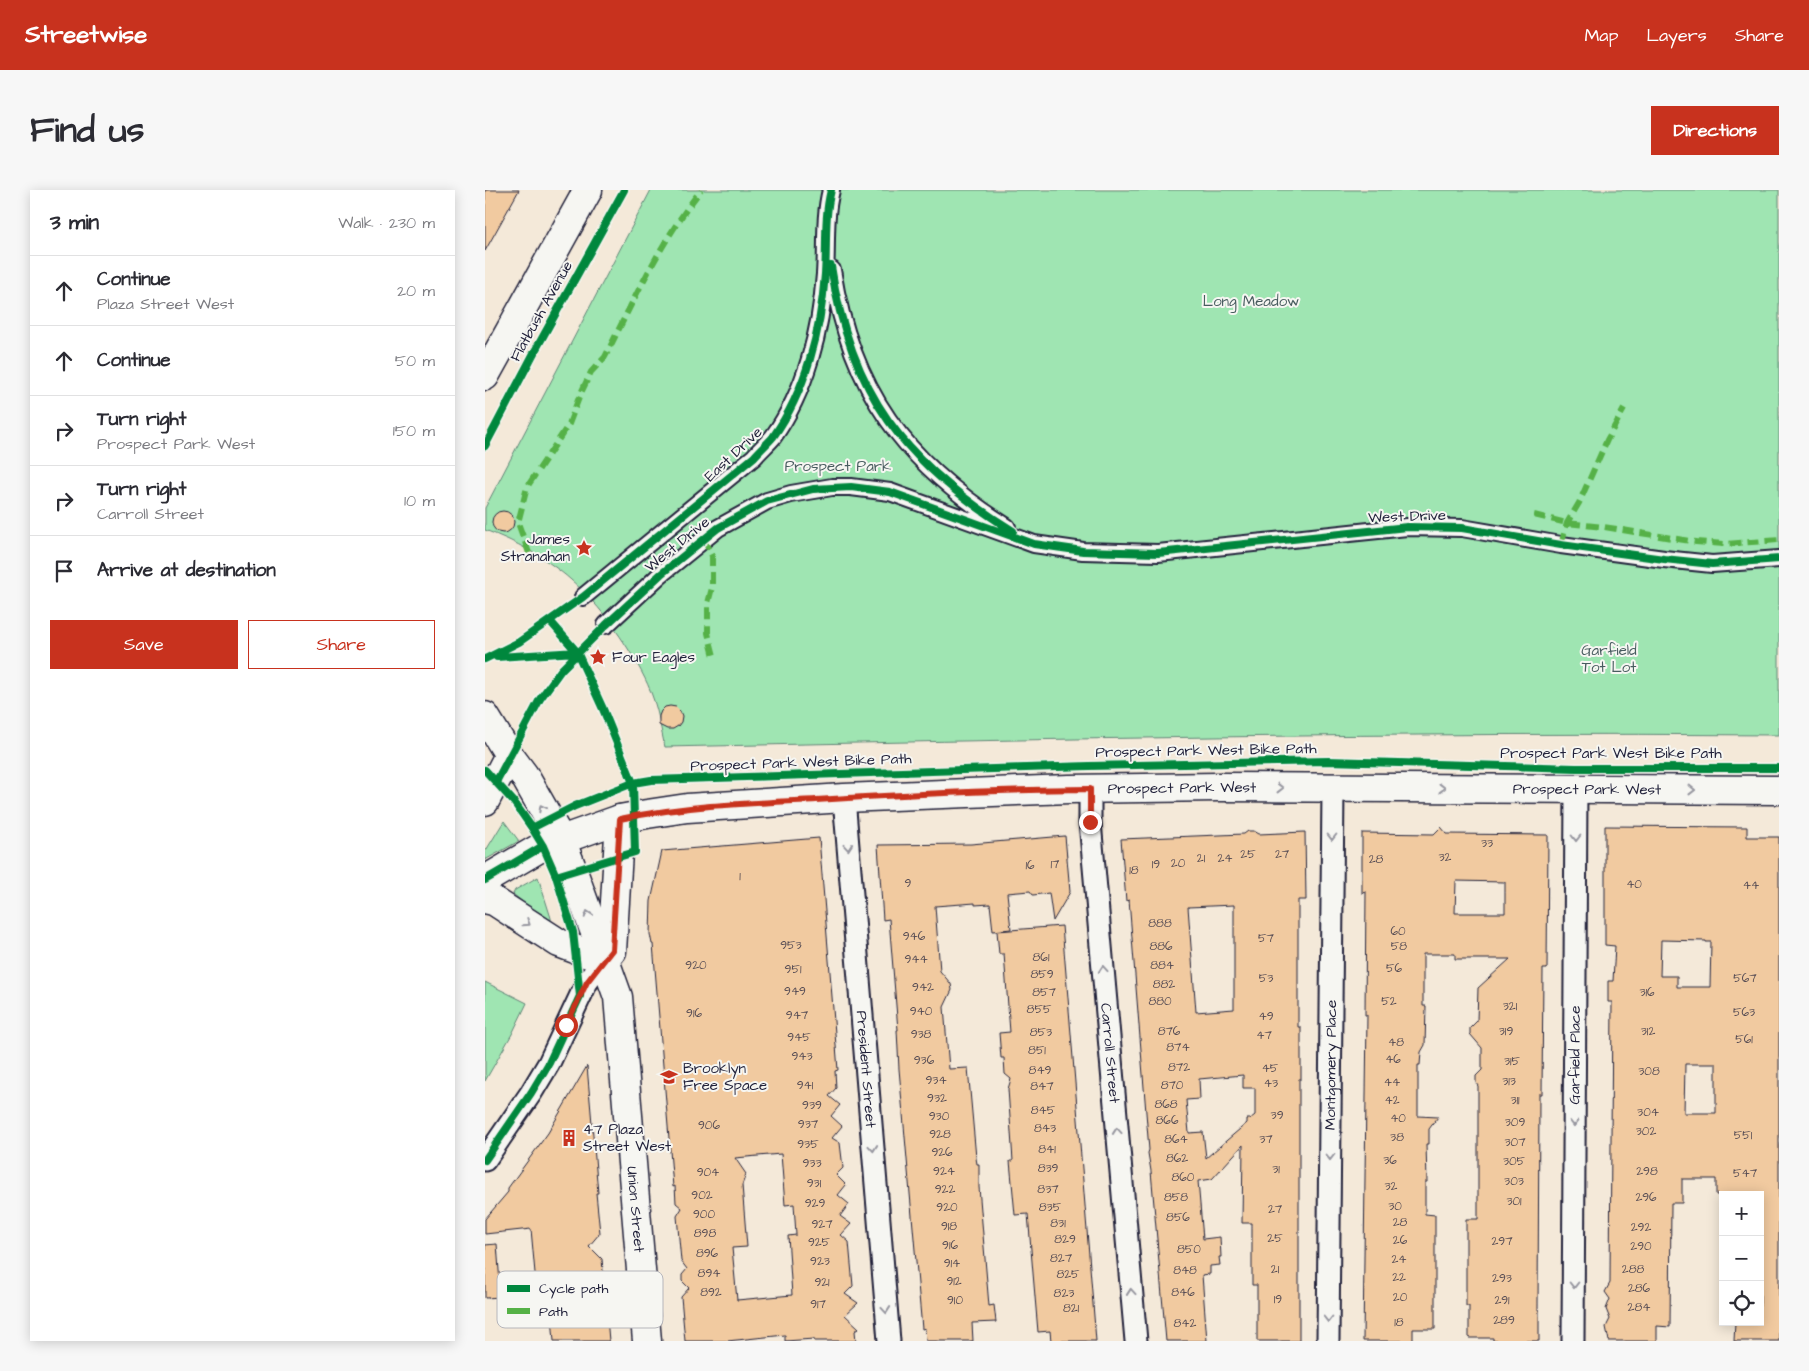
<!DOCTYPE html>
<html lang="en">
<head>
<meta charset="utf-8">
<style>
  :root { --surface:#fff; --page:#f7f7f7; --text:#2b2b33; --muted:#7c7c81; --line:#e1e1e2; --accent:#c8321e }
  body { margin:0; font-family:"Architects Daughter",sans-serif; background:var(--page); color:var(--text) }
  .controls { position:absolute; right:15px; bottom:15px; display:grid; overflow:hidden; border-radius:0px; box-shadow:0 2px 12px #0003 }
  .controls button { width:45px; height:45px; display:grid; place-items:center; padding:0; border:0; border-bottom:1px solid var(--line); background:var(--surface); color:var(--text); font:25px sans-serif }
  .stop { position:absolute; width:15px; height:15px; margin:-11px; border:4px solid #c8321e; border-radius:50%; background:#fff }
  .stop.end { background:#c8321e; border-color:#fff; box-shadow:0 1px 5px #0008 }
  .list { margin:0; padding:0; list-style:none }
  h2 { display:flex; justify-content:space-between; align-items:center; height:65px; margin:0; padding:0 20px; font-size:21px }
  h2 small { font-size:16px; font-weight:400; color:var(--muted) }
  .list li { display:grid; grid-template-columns:32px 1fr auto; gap:15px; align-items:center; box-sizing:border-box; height:70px; padding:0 20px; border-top:1px solid var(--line) }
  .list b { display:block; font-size:19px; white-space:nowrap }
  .list p { margin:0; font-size:16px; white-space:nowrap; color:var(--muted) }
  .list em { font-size:16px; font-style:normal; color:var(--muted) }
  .actions { display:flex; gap:10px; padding:15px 20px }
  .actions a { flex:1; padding:11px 0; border:1px solid var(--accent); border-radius:0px; text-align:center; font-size:18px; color:var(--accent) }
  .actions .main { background:var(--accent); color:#fff }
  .icon { flex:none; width:28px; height:28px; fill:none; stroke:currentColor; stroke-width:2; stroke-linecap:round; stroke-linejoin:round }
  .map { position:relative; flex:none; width:1294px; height:1151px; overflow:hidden; border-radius:0px }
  header { display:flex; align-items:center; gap:30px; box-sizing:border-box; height:70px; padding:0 25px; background:var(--accent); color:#fff }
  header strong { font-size:24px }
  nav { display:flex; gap:28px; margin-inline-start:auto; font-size:18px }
  .intro { display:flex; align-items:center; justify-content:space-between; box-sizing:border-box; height:120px; padding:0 30px }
  h1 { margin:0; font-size:35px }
  .button { padding:12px 22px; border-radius:0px; background:var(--accent); color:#fff; font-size:18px; font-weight:700 }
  main { display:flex; gap:30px; padding:0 30px }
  aside { flex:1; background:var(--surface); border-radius:0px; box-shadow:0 2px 12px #0003 }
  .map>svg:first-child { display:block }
</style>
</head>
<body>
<header>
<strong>Streetwise</strong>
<nav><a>Map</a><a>Layers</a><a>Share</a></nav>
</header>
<div class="intro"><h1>Find us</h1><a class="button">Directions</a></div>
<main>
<aside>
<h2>3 min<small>Walk · 230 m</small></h2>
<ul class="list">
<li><svg class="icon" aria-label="ahead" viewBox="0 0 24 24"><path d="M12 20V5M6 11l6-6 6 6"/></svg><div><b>Continue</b><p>Plaza Street West</p></div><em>20 m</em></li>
<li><svg class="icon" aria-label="ahead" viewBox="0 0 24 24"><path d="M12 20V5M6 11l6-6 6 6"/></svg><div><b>Continue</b></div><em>50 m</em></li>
<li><svg class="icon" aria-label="right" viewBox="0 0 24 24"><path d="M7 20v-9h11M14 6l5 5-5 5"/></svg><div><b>Turn right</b><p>Prospect Park West</p></div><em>150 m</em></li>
<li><svg class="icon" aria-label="right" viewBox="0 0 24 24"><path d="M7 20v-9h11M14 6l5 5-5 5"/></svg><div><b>Turn right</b><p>Carroll Street</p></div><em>10 m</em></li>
<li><svg class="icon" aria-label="arrive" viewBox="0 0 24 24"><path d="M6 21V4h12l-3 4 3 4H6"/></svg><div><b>Arrive at destination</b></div></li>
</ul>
<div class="actions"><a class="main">Save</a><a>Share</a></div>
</aside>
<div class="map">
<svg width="1294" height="1151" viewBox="0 0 1294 1151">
  <rect width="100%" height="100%" fill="#f4e9d9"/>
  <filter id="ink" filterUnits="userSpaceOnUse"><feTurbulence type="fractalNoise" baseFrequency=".02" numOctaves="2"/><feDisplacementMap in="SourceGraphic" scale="10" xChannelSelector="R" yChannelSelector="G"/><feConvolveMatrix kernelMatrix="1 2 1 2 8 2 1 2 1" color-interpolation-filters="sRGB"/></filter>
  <g filter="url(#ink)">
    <path fill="#9fe5b2" stroke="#608476" d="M166 0H1294V545C922 542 551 549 180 557 176 541 174 524 168 508 162 490 152 473 142 457 105 399 64 364 0 340V318Z
      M19 631 34 651 0 670V662Z
      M53 687 66 728V731H61L28 704 30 700Z
      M0 792 42 813 27 844 0 891Z"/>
    <path fill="#f1caa0" stroke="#22223b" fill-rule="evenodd" d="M0 0H34L0 61Z
      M7 332a11 11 0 1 1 22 0a11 11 0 1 1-22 0Z
      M185 516 191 517 195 521 197 526 196 532 193 536 188 539H182L174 535V526L176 521 180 517Z
      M1120 636 1262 637V647H1294V1151H1249L1250 1132H1275V1005H1231V989H1197V1013H1186L1185 1137 1172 1136V1151H1124L1121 1137 1125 1129 1121 1119 1125 1109 1120 1102 1125 1093 1127 812H1123V791H1128L1130 756 1120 755ZM1176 750 1221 751V752H1226L1225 797H1192V786H1175ZM1200 874H1231V923H1199Z
      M956 637 962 644 1063 645 1062 779H1058L1057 904H1054L1053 1120H1054V1151H1008V1148H984V1116H981V1029H993V896L991 893V886L997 880V858L985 844V838L992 831 993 798 1025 769H970V764H938V816H941L940 855 936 862 935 875H933V926L953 927 944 939V954H941L942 992H940V1024L950 1025V1139H928V1151H878L882 825H880L881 702 877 703V643L949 644ZM971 691 1020 692V723H970Z
      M763 641H769L774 644 820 642 821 710H813V837H816V889H814V1151H772V1095H767V1033H757L758 955 727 989 713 991 718 1049 735 1047 736 1067H734L735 1075 725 1076V1084L717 1085 722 1151H681L666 981 663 963 664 960 644 710 641 711 636 649 759 644ZM749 715V819L711 822 703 717ZM758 885V898H770V925L765 929H762V933L721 968 718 942 704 943 701 910 715 909 714 889Z
      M580 646 585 702 568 731 564 703 548 705 545 701 522 703 526 739 508 741 505 714 490 715V713L450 716 455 781 466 794 467 800 459 817 464 879 483 878 491 968 492 974H494V997L504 1116 509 1115 511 1132 487 1133 488 1151H441L440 1138 437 1139 414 879 412 840H413L404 729 398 730 393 655 486 654Z
      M334 648 353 880 350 881 351 898 344 906 355 915 346 926 357 936 347 948 355 953 358 978 351 985 361 995 353 1005 364 1014 355 1026 366 1034 356 1045 364 1052 368 1096 360 1104 373 1113 360 1125 374 1138 370 1141 371 1151H329V1149L300 1151V1145L242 1151H200L196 1107 204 1098 197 1091V1085L202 1079 196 1071 192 1026 197 1018 191 1013 190 996 188 997 168 754H167L165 744 166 711 177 661ZM296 964 300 1015 309 1014 311 1045 303 1046 307 1105 252 1110 247 1058 262 1057 257 995 261 984 250 968Z
      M577 736 588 868 611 1151H566L565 1141 553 1142 543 1024 530 1025 525 971H528L523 899 526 889 520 884 519 868H516L514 843 525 842 519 764H514L512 741Z
      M102 876 113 1003H111L115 1043 104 1056 117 1069 124 1151H69L64 1092 51 1094 46 1039 0 1044V1029L23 1002V998L63 943Z
      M12 1054 16 1107 0 1108V1055Z"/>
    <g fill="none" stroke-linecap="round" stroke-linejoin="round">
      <g stroke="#22223b" stroke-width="20">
        <path id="pedestrian" d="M347 80C366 201 420 273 522 337
          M98 407 269 267C275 260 282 254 288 247 321 201 336 140 340 84 342 56 339 28 346 0
          M121 435 176 384 233 338 282 311 306 304 347 297H366L405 302 549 354 598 361 673 363 922 337 977 338 1076 355 1179 369 1227 374 1294 369"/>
      </g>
      <g stroke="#22223b" stroke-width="25">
        <g id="minor">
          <path id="s1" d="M605 599V632L651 1151"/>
          <path id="s2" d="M359 608 404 1151"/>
          <path d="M0 970 46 903 64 873 102 792 119 770"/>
          <path id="s3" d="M843 1151 848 598"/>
          <path id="s4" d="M1088 1151 1091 599"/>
        </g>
      </g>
      <g stroke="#22223b" stroke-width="31">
        <g id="tertiary">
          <path id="s5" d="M76 650 135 629 162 624 202 618 359 608 584 599 734 597 1294 600"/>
          <path d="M119 770 127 761 135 629"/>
        </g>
      </g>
      <g stroke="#22223b" stroke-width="31">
        <g id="secondary">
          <path id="s6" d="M24 565 39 585 76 650 84 670 133 807 162 1151"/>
        </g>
      </g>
      <g stroke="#22223b" stroke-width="31">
        <path id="primary" d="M0 186 103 0
          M0 526 24 565 0 611
          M0 690 58 656 76 650
          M0 709 9 711 74 753 119 770"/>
      </g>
      <use href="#pedestrian" stroke="#f6f6f2" stroke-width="16"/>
      <use href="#minor" stroke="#f6f6f2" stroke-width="21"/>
      <use href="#tertiary" stroke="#f6f6f2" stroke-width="28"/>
      <use href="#secondary" stroke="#f6f6f2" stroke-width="28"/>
      <use href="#primary" stroke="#f6f6f2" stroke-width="28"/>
      <path stroke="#55b146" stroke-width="6" stroke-dasharray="12 6" stroke-linecap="butt" d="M1049 325 1082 333 1119 337 1211 352 1240 354 1294 350
        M218 348 227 366V398L223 413V443L229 466
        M1076 355 1082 333 1094 313 1122 250 1139 219
        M44 363 33 333 42 297 84 234 95 205 106 182 120 167C148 111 177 49 216 0"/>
      <g stroke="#f6f6f2" stroke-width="11">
        <path id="cycleway" d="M346 76C365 203 420 274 528 341
          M0 256 50 161 139 0
          M12 467 92 462
          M0 469 34 452 98 407 269 267C275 260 282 254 288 247 321 201 336 140 340 84 342 56 339 28 346 0
          M0 580 29 612 47 638 58 656 71 686 88 742 95 806 64 873 46 903 0 970
          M11 592 55 509 76 480 121 435 176 384 233 338 282 311 328 299 366 297 405 302 549 354 598 361 673 363 922 337 977 338 1076 355 1179 369 1227 374 1294 369
          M47 638 90 616 148 593 118 519 92 462 65 431
          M71 686 150 662 148 593 166 590 604 576 843 571 1091 578H1294
          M0 690 58 656"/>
      </g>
      <use href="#cycleway" stroke="#00873e" stroke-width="8"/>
    </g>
    <defs><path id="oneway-chevron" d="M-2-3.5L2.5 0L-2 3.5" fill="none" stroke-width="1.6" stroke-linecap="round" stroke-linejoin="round" transform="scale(1.25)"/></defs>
    <g stroke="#9797a0">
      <use href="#oneway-chevron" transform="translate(795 598)"/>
      <use href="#oneway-chevron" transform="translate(957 598)"/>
      <use href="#oneway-chevron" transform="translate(1207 600) rotate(1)"/>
      <use href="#oneway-chevron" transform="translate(57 618) rotate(-118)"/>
      <use href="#oneway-chevron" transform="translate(847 647) rotate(90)"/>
      <use href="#oneway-chevron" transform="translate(1091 648) rotate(90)"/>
      <use href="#oneway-chevron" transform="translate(363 657) rotate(85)"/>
      <use href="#oneway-chevron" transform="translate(103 724) rotate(-109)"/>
      <use href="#oneway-chevron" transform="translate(42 733) rotate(33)"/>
      <use href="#oneway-chevron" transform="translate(618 779) rotate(-95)"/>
      <use href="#oneway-chevron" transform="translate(1089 933) rotate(90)"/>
      <use href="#oneway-chevron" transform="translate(632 941) rotate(-95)"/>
      <use href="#oneway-chevron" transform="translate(388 958) rotate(85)"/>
      <use href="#oneway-chevron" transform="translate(845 967) rotate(90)"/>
      <use href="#oneway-chevron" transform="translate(1089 1095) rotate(90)"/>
      <use href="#oneway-chevron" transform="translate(646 1102) rotate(-95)"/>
      <use href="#oneway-chevron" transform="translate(401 1120) rotate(85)"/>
      <use href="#oneway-chevron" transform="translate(843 1129) rotate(90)"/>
    </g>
  </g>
  <g fill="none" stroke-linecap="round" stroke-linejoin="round" filter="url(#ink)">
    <path stroke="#c8321e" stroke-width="6" d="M81 835 102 792 127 760 135 629C200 615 266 613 331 610 422 604 514 600 605 599V632"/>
  </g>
  <defs>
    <g id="sight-bare" transform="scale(1.35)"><path d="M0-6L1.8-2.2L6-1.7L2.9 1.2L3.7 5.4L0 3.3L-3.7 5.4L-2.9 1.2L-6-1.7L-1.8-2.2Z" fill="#c8321e" stroke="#f6f6f2" stroke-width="2.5" paint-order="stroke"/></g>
    <g id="school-bare" transform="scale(1.35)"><path d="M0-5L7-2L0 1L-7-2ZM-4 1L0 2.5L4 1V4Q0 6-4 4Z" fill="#c8321e" stroke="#f6f6f2" stroke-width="2.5" paint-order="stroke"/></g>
    <g id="building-bare" transform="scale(1.35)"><path d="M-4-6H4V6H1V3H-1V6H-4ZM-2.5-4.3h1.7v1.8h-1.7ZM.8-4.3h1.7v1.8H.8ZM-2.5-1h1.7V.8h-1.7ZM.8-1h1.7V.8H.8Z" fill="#c8321e" stroke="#f6f6f2" stroke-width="2.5" paint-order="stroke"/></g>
  </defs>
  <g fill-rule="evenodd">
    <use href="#sight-bare" x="99" y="358"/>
    <use href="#sight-bare" x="113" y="467"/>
    <use href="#school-bare" x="184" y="887"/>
    <use href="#building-bare" x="84" y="948"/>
  </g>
  <g text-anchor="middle" stroke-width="4" stroke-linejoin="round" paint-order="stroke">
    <g font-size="12" fill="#564c54">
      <text x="1002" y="657">33</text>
      <text x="763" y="668">25</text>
      <text x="797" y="668">27</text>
      <text x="960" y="671">32</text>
      <text x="716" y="672">21</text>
      <text x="740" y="672">24</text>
      <text x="891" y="673">28</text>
      <text x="693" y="677">20</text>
      <text x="570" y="678">17</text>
      <text x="671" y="678">19</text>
      <text x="545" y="679">16</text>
      <text x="649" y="684">18</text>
      <text x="255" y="690">1</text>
      <text x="423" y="697">9</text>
      <text x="1149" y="698">40</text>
      <text x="1266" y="699">44</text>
      <text x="675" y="737">888</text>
      <text x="913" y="745">60</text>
      <text x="429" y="750">946</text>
      <text x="781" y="752">57</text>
      <text x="306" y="759">953</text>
      <text x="676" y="760">886</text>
      <text x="914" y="760">58</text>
      <text x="556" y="771">861</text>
      <text x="431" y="773">944</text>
      <text x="211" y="779">920</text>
      <text x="677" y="779">884</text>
      <text x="909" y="782">56</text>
      <text x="308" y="783">951</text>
      <text x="557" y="788">859</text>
      <text x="781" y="792">53</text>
      <text x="1260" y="792">567</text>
      <text x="679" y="798">882</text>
      <text x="438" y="801">942</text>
      <text x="310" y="805">949</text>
      <text x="559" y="806">857</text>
      <text x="1162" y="806">316</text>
      <text x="675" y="815">880</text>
      <text x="904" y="815">52</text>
      <text x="1025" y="820">321</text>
      <text x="554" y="823">855</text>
      <text x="436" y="825">940</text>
      <text x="1259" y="826">563</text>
      <text x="209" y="827">916</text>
      <text x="312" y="829">947</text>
      <text x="781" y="830">49</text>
      <text x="684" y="845">876</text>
      <text x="1021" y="845">319</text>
      <text x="1163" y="845">312</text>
      <text x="556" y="846">853</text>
      <text x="436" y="848">938</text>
      <text x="779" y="849">47</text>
      <text x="314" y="851">945</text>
      <text x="1259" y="853">561</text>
      <text x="911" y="856">48</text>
      <text x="693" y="861">874</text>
      <text x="552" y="864">851</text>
      <text x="317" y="870">943</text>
      <text x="908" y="873">46</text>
      <text x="439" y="874">936</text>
      <text x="1027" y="875">315</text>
      <text x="694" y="881">872</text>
      <text x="785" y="882">45</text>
      <text x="555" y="884">849</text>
      <text x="1164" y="885">308</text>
      <text x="451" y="894">934</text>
      <text x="1024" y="895">313</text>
      <text x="907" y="896">44</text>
      <text x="786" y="897">43</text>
      <text x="320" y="899">941</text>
      <text x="687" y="899">870</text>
      <text x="557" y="900">847</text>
      <text x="452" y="912">932</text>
      <text x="907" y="914">42</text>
      <text x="1030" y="914">311</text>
      <text x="681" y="918">868</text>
      <text x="327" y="919">939</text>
      <text x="558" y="924">845</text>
      <text x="1163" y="926">304</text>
      <text x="792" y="929">39</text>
      <text x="454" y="930">930</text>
      <text x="913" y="932">40</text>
      <text x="682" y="934">866</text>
      <text x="1030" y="936">309</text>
      <text x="323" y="938">937</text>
      <text x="224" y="939">906</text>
      <text x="560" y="942">843</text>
      <text x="1161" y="945">302</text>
      <text x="455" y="948">928</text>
      <text x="1258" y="949">551</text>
      <text x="912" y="951">38</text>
      <text x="691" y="953">864</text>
      <text x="781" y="953">37</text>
      <text x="1030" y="956">307</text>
      <text x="323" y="958">935</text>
      <text x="562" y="963">841</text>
      <text x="457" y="966">926</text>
      <text x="692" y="972">862</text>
      <text x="905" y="974">36</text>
      <text x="1029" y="975">305</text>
      <text x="327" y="977">933</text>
      <text x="563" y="982">839</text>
      <text x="791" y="983">31</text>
      <text x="459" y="985">924</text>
      <text x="1162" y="985">298</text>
      <text x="223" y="986">904</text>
      <text x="1260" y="987">547</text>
      <text x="698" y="991">860</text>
      <text x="1029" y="995">303</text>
      <text x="329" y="997">931</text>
      <text x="906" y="1000">32</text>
      <text x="460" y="1003">922</text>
      <text x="563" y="1003">837</text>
      <text x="217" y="1009">902</text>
      <text x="691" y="1011">858</text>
      <text x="1161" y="1011">296</text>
      <text x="1029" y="1015">301</text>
      <text x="330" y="1017">929</text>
      <text x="910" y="1020">30</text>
      <text x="462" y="1021">920</text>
      <text x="565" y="1021">835</text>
      <text x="790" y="1023">27</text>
      <text x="219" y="1028">900</text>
      <text x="693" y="1031">856</text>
      <text x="915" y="1036">28</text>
      <text x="573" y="1037">831</text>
      <text x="337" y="1038">927</text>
      <text x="464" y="1040">918</text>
      <text x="1156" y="1041">292</text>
      <text x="220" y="1047">898</text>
      <text x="790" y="1052">25</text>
      <text x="580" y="1053">829</text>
      <text x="915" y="1054">26</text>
      <text x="1017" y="1055">297</text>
      <text x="334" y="1056">925</text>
      <text x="465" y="1059">916</text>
      <text x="1156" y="1060">290</text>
      <text x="704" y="1063">850</text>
      <text x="222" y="1067">896</text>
      <text x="576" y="1072">827</text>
      <text x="914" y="1073">24</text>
      <text x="335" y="1075">923</text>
      <text x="467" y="1077">914</text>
      <text x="790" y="1083">21</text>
      <text x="1148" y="1083">288</text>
      <text x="700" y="1084">848</text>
      <text x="224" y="1087">894</text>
      <text x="583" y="1088">825</text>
      <text x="914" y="1091">22</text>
      <text x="1017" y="1092">293</text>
      <text x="469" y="1095">912</text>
      <text x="337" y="1096">921</text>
      <text x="1154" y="1102">286</text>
      <text x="226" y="1106">892</text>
      <text x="698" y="1106">846</text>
      <text x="579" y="1107">823</text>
      <text x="915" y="1111">20</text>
      <text x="793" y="1113">19</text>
      <text x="470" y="1114">910</text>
      <text x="1017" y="1114">291</text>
      <text x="333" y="1118">917</text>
      <text x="1154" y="1121">284</text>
      <text x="586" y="1122">821</text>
      <text x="1019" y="1134">289</text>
      <text x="914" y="1136">18</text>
      <text x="700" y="1137">842</text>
    </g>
    <g font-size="15" fill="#485c5f" stroke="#f6f6f2">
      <text x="766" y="116">Long Meadow</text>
      <text x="353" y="281">Prospect Park</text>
      <text x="1124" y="465">Garfield<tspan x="1124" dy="17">Tot Lot</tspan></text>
    </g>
    <g font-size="15" fill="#22223b" stroke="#f6f6f2">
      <text transform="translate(56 121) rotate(-61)" y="5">Flatbush Avenue</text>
      <text transform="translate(248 264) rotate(-43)" y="5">East Drive</text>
      <text transform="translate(922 326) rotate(-2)" y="5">West Drive</text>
      <text transform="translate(192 354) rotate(-39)" y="5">West Drive</text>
      <text transform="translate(721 560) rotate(-1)" y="5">Prospect Park West Bike Path</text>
      <text x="1126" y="568">Prospect Park West Bike Path</text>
      <text transform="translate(316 572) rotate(-2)" y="5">Prospect Park West Bike Path</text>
      <text dy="5" stroke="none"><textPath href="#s5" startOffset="626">Prospect Park West</textPath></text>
      <text dy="5" stroke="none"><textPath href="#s5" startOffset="1031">Prospect Park West</textPath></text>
      <text dy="5" stroke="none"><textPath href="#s1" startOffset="265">Carroll Street</textPath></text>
      <text dy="5" stroke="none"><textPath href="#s4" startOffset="286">Garfield Place</textPath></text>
      <text dy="5" stroke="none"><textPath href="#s3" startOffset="276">Montgomery Place</textPath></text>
      <text dy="5" stroke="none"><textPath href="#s2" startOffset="272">President Street</textPath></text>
      <text dy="5" stroke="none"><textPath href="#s6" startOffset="480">Union Street</textPath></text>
    </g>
    <g font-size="15" fill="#22223b" stroke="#f6f6f2" text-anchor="start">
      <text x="85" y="354" text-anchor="end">James<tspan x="85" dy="17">Stranahan</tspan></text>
      <text x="127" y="472">Four Eagles</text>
      <text x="198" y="883">Brooklyn<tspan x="198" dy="17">Free Space</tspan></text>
      <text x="98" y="944">47 Plaza<tspan x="98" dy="17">Street West</tspan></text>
    </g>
  </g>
  <rect x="12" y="1081" width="166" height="57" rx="8" fill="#f6f6f2" stroke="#b6b6bb" stroke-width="1"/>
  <rect x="22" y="1095" width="23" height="7" fill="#00873e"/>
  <rect x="22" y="1118" width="23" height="6" fill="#55b146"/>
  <g font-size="14" fill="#22223b">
    <text x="54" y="1103">Cycle path</text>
    <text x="54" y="1126">Path</text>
  </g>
</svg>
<div class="controls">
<button>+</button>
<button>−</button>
<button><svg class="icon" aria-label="locate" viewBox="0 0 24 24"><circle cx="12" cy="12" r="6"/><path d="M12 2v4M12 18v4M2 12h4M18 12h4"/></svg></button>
</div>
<div class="stop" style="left:81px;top:835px"></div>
<div class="stop end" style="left:605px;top:632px"></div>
</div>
</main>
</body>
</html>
